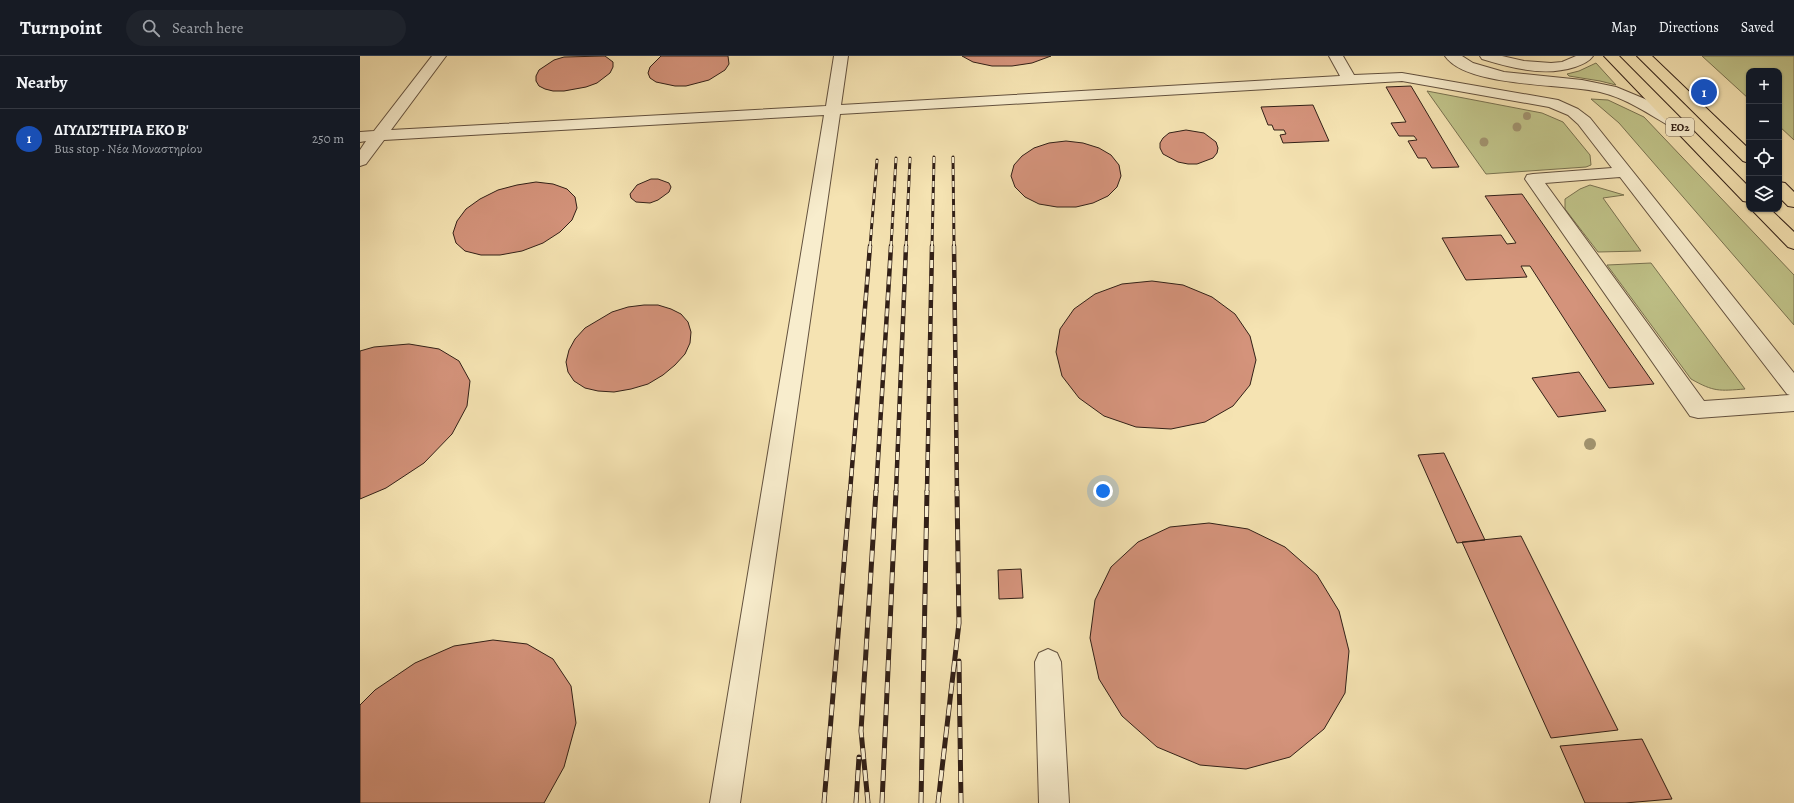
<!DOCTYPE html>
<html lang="en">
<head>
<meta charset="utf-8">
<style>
  :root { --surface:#171b24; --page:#20242c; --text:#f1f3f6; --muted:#9ea1a6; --line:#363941; --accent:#ea580c }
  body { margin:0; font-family:Alegreya,serif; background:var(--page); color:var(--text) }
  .controls { position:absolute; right:12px; top:12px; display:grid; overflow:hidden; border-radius:8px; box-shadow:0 1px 3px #0004 }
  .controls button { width:36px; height:36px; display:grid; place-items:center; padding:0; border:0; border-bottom:1px solid var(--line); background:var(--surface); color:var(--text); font:20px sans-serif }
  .you { position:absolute; left:743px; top:435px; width:14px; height:14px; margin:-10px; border:3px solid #fff; border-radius:50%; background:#1a73e8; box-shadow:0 0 0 6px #1a73e833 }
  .badge { display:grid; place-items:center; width:26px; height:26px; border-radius:50%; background:var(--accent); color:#fff; font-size:13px; font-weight:700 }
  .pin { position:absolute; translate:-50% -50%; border:2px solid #fff; box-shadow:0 1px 4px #0006 }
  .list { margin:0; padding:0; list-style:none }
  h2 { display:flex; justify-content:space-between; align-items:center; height:52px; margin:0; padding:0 16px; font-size:17px }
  h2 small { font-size:13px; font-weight:400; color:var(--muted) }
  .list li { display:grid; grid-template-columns:26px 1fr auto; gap:12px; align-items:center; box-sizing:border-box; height:60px; padding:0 16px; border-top:1px solid var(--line) }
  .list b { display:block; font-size:15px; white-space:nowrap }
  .list p { margin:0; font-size:13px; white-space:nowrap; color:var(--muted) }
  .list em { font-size:13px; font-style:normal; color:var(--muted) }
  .icon { flex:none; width:22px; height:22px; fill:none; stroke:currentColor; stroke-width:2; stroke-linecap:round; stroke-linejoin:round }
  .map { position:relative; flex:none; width:1434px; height:747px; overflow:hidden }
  header { display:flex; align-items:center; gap:24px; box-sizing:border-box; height:56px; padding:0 20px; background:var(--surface); border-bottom:1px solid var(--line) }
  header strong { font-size:19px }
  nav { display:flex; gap:22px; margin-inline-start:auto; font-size:14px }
  .search { width:280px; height:36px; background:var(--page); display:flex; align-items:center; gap:10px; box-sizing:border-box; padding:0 14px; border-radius:22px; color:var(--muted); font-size:15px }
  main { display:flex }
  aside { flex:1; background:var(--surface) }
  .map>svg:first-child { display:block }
</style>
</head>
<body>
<header>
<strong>Turnpoint</strong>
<div class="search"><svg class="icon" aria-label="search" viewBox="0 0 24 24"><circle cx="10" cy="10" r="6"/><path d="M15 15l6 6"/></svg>Search here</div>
<nav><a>Map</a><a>Directions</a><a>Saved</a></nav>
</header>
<main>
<aside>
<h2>Nearby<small></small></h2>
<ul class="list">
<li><span class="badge" style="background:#1a4fb4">1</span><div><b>ΔΙΥΛΙΣΤΗΡΙΑ ΕΚΟ Β'</b><p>Bus stop · Νέα Μοναστηρίου</p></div><em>250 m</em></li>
</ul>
</aside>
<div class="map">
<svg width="1434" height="747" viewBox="0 0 1434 747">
  <rect width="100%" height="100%" fill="#f5e3b2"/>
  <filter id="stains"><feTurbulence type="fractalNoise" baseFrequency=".005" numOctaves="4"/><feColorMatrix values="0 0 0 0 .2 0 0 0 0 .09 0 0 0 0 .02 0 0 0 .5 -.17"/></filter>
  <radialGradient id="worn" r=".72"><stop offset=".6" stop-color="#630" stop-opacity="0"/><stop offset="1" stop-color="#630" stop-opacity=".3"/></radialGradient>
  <path fill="#c0c389" stroke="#797250" d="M1342 0H1434V84L1419 70V15H1389V43Z
    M1236 7 1256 29 1240 25 1209 20 1207 18 1219 15Z
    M1067 35 1182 57 1203 66 1230 99 1231 109 1226 111 1126 118Z
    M1231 43 1248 44 1284 61 1434 219V269L1259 67Z
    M1230 129 1264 139 1243 142 1281 195 1238 196 1205 153V143L1220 133Z
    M1291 207 1385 333C1359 335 1354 336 1331 323L1247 209Z"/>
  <path fill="#d4937b" stroke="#322017" d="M245 0 253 6V11L250 17 237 27 226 31 204 35H193L185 33 179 30 176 25V20L179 14 194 4 204 1Z
    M301 0H368L369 8 365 14 349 24 326 30H315L296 26 290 22 288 17 290 11Z
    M602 0H691L672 7 652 10H632L613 6Z
    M1051 30 1099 111 1072 112 1066 102H1058L1048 85 1057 84 1054 80H1039L1031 67 1046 66 1026 31Z
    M953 49 969 85 923 87 920 79 926 78 924 74H914L912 69H908L901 51Z
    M826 74 844 77 856 86 858 92 857 97 853 102 837 108H828L818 106 803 98 800 92V87L803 82 809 77Z
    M706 85 723 87 739 92 751 99 759 109 761 120 757 131 748 140 733 147 716 151H697L679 148 665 141 655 131 651 120 654 109 662 100 674 92 689 87Z
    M291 123H298L309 127 311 131 309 136 298 144 290 147 276 146 271 142 270 138 277 129Z
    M176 126 193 128 207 133 215 141 217 152 212 164 200 176 183 187 162 195 140 199H121L105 195 96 187 93 177 97 165 106 153 120 143 138 134 157 129Z
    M1162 138 1294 328 1249 332 1170 210H1161L1167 221 1106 224 1082 182 1141 179 1147 188 1156 187 1125 140Z
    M792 225 823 229 852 241 875 258 890 280 896 304 890 329 873 350 845 366 811 373 776 371 744 360 719 342 702 320 696 296 700 273 714 253 735 238 762 228Z
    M284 249H298L311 253 321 258 328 266 331 276 330 287 325 298 315 309 303 319 288 328 271 333 254 336 238 335 225 332 214 325 208 316 206 306 209 294 215 283 225 272 252 256 268 251Z
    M49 288 79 293 99 305 110 325 107 350 92 378 64 407 26 432 0 443V295L14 291Z
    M1219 316 1246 355 1198 361 1172 322Z
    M1084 397 1125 484 1097 487 1058 399Z
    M849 467 888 473 925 491 957 519 979 555 989 595 985 637 964 673 930 701 886 713 840 709 797 691 762 660 739 623 730 582 735 544 751 511 778 486 810 471Z
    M1161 480 1258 674 1191 682 1102 486Z
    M661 513 663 542 639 543 638 514Z
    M133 584 167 588 193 603 211 630 216 667 204 711 184 747H0V649L15 634 55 607 94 590Z
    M1282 683 1312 743 1265 747H1225L1200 690Z"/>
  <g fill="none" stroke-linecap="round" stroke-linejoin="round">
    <g stroke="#63513e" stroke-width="2">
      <path id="minor" d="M72 0H86L31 74 466 50 474 0H488L481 49 980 20 969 0H983L994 19 1042 17 1198 44 1218 53 1230 62 1434 317V355L1338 362 1330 360 1165 123 1167 119 1173 118 1252 112 1218 68 1208 59 1189 51 1042 25 480 58 380 747H350L464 59 24 84 6 108 0 110V94L6 85 0 86V76L14 75ZM1260 121 1427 338 1430 339 1344 345 1185 127Z
        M1085 0H1102L1113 7 1144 16 1222 24 1256 31 1285 43 1323 65 1325 68 1323 71 1317 73 1311 71C1289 58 1266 42 1240 36 1204 27 1107 32 1085 0Z
        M1120 0H1142L1164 5 1191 7 1202 6 1216 0H1233C1229 6 1221 9 1215 11 1184 21 1152 12 1122 3Z
        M688 593 697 597 701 606 709 747H679L675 606 679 597Z"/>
    </g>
    <g stroke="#322017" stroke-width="2">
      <path id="major" d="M1244 0H1259L1389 131V146L1383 145Z
        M1277 0H1292L1389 93V107L1383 105Z
        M1419 126 1425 127 1434 136V151L1428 150 1419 141Z
        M1391 153H1410L1434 176V193L1428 191Z"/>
    </g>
    <use href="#minor" fill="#f8edcd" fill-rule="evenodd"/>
    <use href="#major" fill="#f5e3b2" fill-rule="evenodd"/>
    <g stroke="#322017" stroke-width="3">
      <path id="rail-far2" d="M593 101 594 191
        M510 191 517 104
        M531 191 536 102
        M546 191 550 102
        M572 191 574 101"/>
    </g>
    <g stroke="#322017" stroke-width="4.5">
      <path id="rail-far1" d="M594 190 597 436
        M490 436 510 190
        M516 436 531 190
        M536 436 546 190
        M567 436 572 190"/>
    </g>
    <g stroke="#322017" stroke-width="5">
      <path id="rail" d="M599 605 601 747
        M464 747 490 435
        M496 747 499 701
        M508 747 501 675 516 435
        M522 747 536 435
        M561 747 567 435
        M578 747 599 567 597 435"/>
    </g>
    <use href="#rail-far2" stroke="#f8edcd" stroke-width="2" stroke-dasharray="6" stroke-linecap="butt"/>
    <use href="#rail-far1" stroke="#f8edcd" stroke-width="3" stroke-dasharray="8" stroke-linecap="butt"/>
    <use href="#rail" stroke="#f8edcd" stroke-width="3.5" stroke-dasharray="11" stroke-linecap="butt"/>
  </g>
  <g fill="#a1936f">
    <circle cx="1167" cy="60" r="4"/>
    <circle cx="1157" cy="71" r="4.5"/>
    <circle cx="1124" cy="86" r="4.5"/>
    <circle cx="1230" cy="388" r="6"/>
  </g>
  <g text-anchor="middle" stroke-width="3" stroke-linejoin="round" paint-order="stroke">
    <rect fill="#f8edcd" stroke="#6d5e4e" stroke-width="1" x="1306" y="62" width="28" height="18" rx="3"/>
    <g font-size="11" font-weight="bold" fill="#322017">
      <text x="1320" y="75">ΕΟ2</text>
    </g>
  </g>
  <rect width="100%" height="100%" filter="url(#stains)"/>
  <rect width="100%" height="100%" fill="url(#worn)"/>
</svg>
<div class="controls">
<button>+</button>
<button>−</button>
<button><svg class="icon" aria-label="locate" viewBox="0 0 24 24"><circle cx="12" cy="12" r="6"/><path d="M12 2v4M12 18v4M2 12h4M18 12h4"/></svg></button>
<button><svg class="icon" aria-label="layers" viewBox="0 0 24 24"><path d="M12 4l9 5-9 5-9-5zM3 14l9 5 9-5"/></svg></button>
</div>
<div class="you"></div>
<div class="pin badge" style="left:1344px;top:36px;background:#1a4fb4">1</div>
</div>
</main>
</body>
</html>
